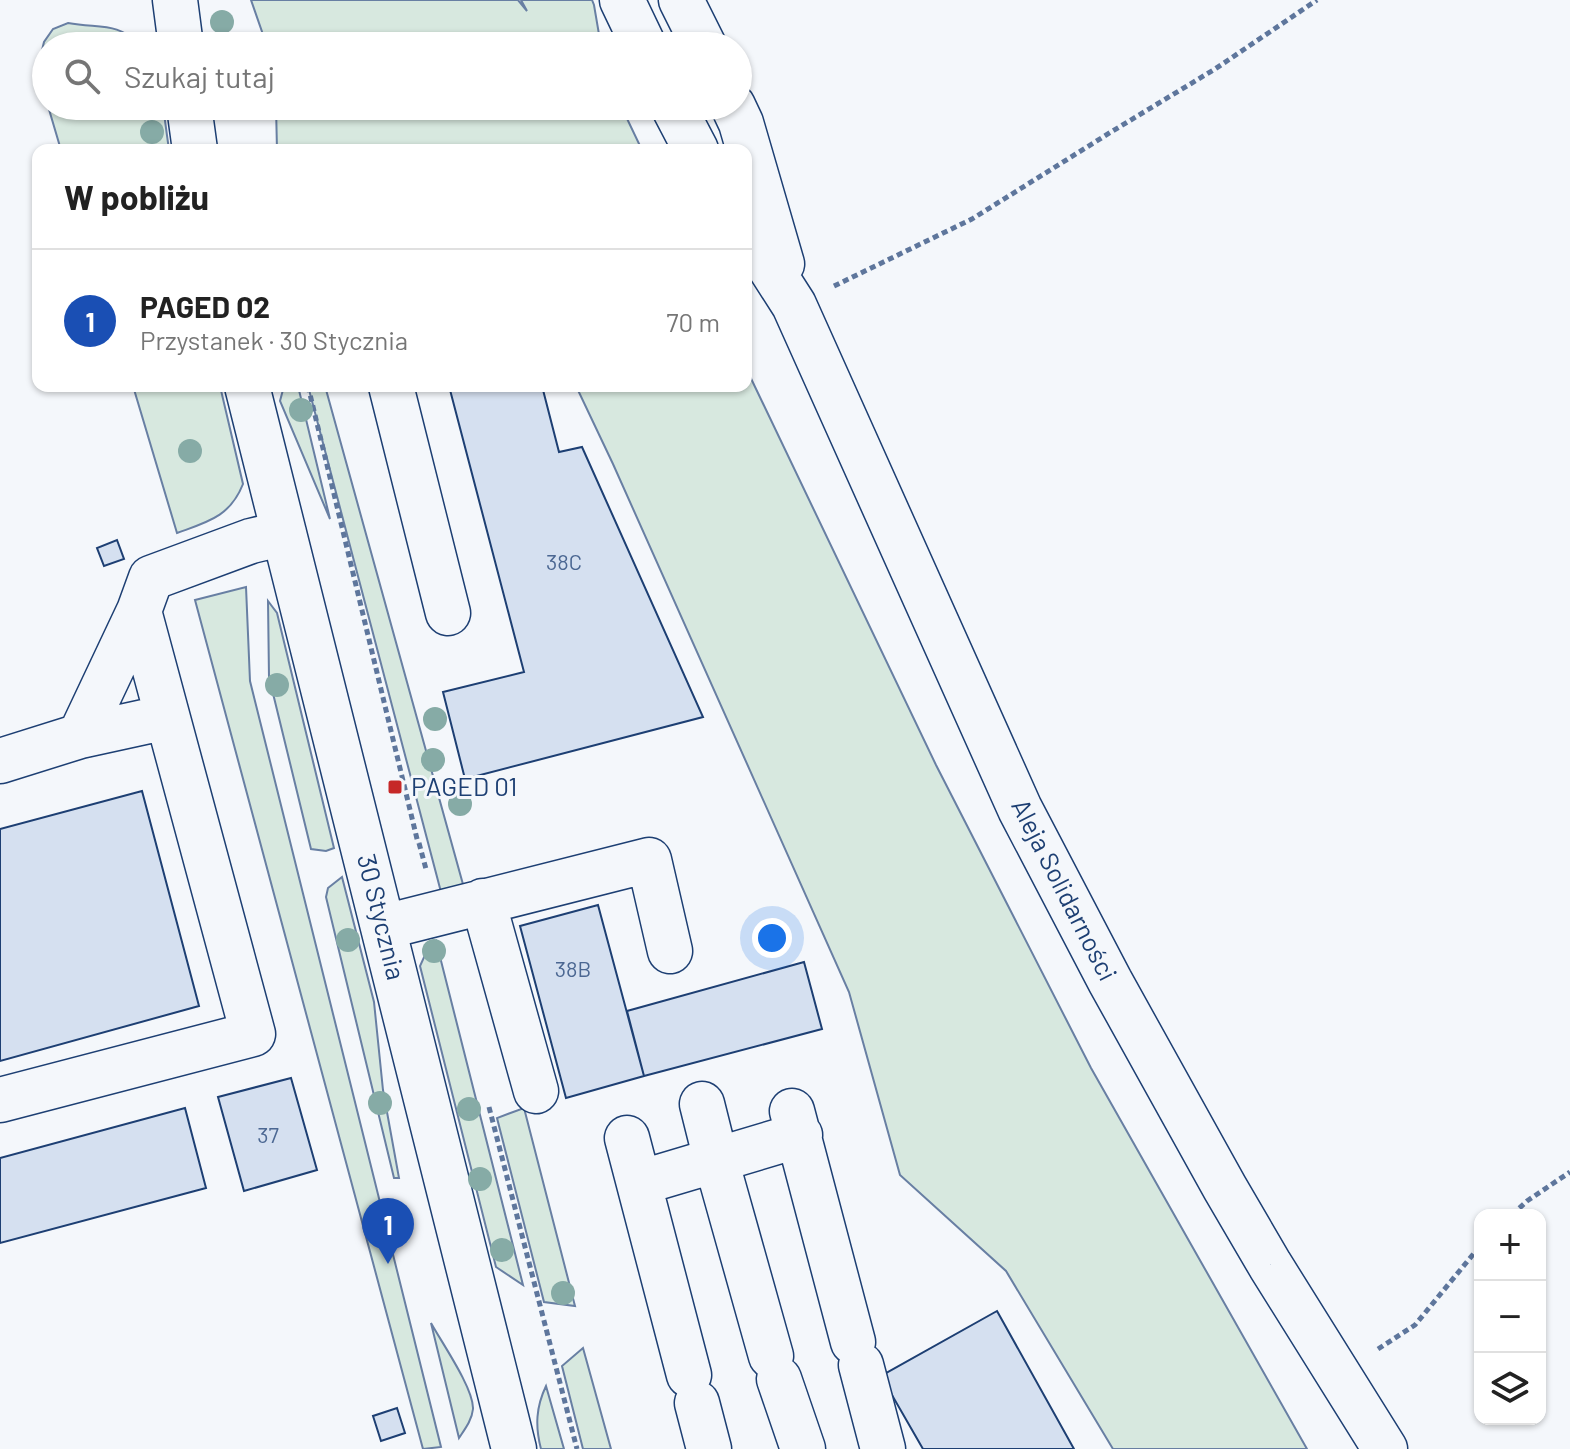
<!DOCTYPE html>
<html lang="pl">
<head>
<meta charset="utf-8">
<style>
  :root { --surface:#fff; --page:#f6f6f6; --text:#222; --muted:#767676; --line:#e0e0e0; --accent:#c62828 }
  body { margin:0; font-family:Barlow,sans-serif; background:var(--page); color:var(--text) }
  .controls { position:absolute; right:24px; bottom:24px; display:grid; overflow:hidden; border-radius:16px; box-shadow:0 2px 6px #0004 }
  .controls button { width:72px; height:72px; display:grid; place-items:center; padding:0; border:0; border-bottom:2px solid var(--line); background:var(--surface); color:var(--text); font:40px sans-serif }
  .you { position:absolute; left:772px; top:938px; width:28px; height:28px; margin:-20px; border:6px solid #fff; border-radius:50%; background:#1a73e8; box-shadow:0 0 0 12px #1a73e833 }
  .badge { display:grid; place-items:center; width:52px; height:52px; border-radius:50%; background:var(--accent); color:#fff; font-size:26px; font-weight:700 }
  .pin { position:absolute; translate:-50% -66px; filter:drop-shadow(0 2px 4px #0008) }
  .pin::after { content:''; position:absolute; top:42px; width:28px; height:24px; background:inherit; clip-path:polygon(0 0,100% 0,50% 100%) }
  .list { margin:0; padding:0; list-style:none }
  h2 { display:flex; justify-content:space-between; align-items:center; height:104px; margin:0; padding:0 32px; font-size:34px }
  h2 small { font-size:26px; font-weight:400; color:var(--muted) }
  .list li { display:grid; grid-template-columns:52px 1fr auto; gap:24px; align-items:center; box-sizing:border-box; height:144px; padding:0 32px; border-top:2px solid var(--line) }
  .list b { display:block; font-size:30px; white-space:nowrap }
  .list p { margin:0; font-size:26px; white-space:nowrap; color:var(--muted) }
  .list em { font-size:26px; font-style:normal; color:var(--muted) }
  .icon { flex:none; width:44px; height:44px; fill:none; stroke:currentColor; stroke-width:2; stroke-linecap:round; stroke-linejoin:round }
  .map { position:relative; flex:none; width:1570px; height:1449px; overflow:hidden }
  .search { position:absolute; background:var(--surface); box-shadow:0 2px 6px #0004; left:32px; top:32px; width:720px; height:88px; display:flex; align-items:center; gap:20px; box-sizing:border-box; padding:0 28px; border-radius:44px; color:var(--muted); font-size:30px }
  .panel { position:absolute; background:var(--surface); box-shadow:0 2px 6px #0004; left:32px; top:144px; width:720px; height:248px; border-radius:16px }
  .map>svg:first-child { display:block }
</style>
</head>
<body>
<div class="map">
<svg width="1570" height="1449" viewBox="0 0 1570 1449">
  <rect width="100%" height="100%" fill="#f4f7fb"/>
  <path fill="#d7e8df" stroke="#687fa3" stroke-width="2" d="M251 0H518L527 11 521 0H592L594 5 601 46H267Z
    M68 23C101 29 115 21 143 46H46V100L37 71 44 42 53 29Z
    M48 106H163L169 150H61Z
    M276 106H621L642 150H277Z
    M746 368 936 765 1091 1068 1307 1449H1113L1006 1271 900 1175 849 992 613 464 576 386H746Z
    M133 386H220L243 484C230 517 207 522 177 533Z
    M284 386H298L330 519 280 401Z
    M308 386H325L464 888 441 892Z
    M246 587 250 681 441 1447 423 1449 195 600Z
    M268 601 277 613 334 848 326 851 311 849 269 677Z
    M342 877 374 1002 383 1090 399 1178H394L326 897 328 888Z
    M436 941 523 1285 496 1267 420 966 425 955Z
    M524 1108 575 1306 544 1302 497 1118Z
    M431 1323C442 1343 474 1389 473 1409 472 1420 465 1429 459 1438Z
    M583 1348 611 1449H583L562 1366Z
    M546 1386 564 1449H541C535 1426 536 1407 546 1386Z"/>
  <path fill="#d5e0f0" stroke="#1d3f73" stroke-width="2" d="M449 386H542L559 452 582 447 703 717 465 779 443 692 524 672Z
    M117 540 124 559 104 566 97 548Z
    M142 791 199 1006 0 1061V829Z
    M598 905 644 1076 566 1098 520 926Z
    M804 962 822 1029 644 1076 627 1011Z
    M291 1078 317 1170 244 1191 218 1097Z
    M185 1108 206 1188 0 1243V1158Z
    M997 1311 1074 1449H923L881 1376Z
    M397 1408 405 1433 381 1441 373 1416Z"/>
  <g fill="none" stroke-linecap="round" stroke-linejoin="round">
    <g stroke="#1d3f73" stroke-width="47">
      <path id="minor" d="M175 0 181 46
        M189 106 195 150
        M247 386 514 1449
        M391 386 448 613
        M80 736 167 717
        M0 761 80 736 139 611 151 578 251 541 284 533
        M483 901 536 1091
        M384 927 649 860 670 951
        M0 1100 253 1034 139 611
        M702 1104 716 1160 771 1356
        M792 1111 853 1342
        M627 1138 689 1375
        M639 1183 800 1135
        M861 1365 883 1449
        M779 1379 803 1449
        M697 1403 709 1449"/>
    </g>
    <g stroke="#1d3f73" stroke-width="47">
      <path id="major" d="M622 0 644 46
        M681 0 704 46
        M673 106 696 150
        M733 106 741 123 782 264
        M746 230 794 305 1020 809 1110 981 1225 1188 1270 1265 1385 1449"/>
    </g>
    <path stroke="#5e769c" stroke-width="5" stroke-dasharray="6 4" stroke-linecap="butt" d="M834 286 972 219 1111 132 1215 69 1317 0
      M308 386 418 843
      M419 843 426 869
      M489 1107 577 1449
      M1512 1215 1527 1201 1570 1172
      M1378 1349 1415 1325 1480 1246"/>
    <use href="#minor" stroke="#f4f7fb" stroke-width="44"/>
    <use href="#major" stroke="#f4f7fb" stroke-width="44"/>
  </g>
  <g fill="#86aba6">
    <circle cx="222" cy="22" r="12"/>
    <circle cx="152" cy="132" r="12"/>
    <circle cx="301" cy="410" r="12"/>
    <circle cx="190" cy="451" r="12"/>
    <circle cx="277" cy="685" r="12"/>
    <circle cx="435" cy="719" r="12"/>
    <circle cx="433" cy="760" r="12"/>
    <circle cx="460" cy="804" r="12"/>
    <circle cx="348" cy="940" r="12"/>
    <circle cx="434" cy="951" r="12"/>
    <circle cx="380" cy="1103" r="12"/>
    <circle cx="469" cy="1109" r="12"/>
    <circle cx="480" cy="1179" r="12"/>
    <circle cx="502" cy="1250" r="12"/>
    <circle cx="563" cy="1293" r="12"/>
  </g>
  <rect fill="#c62828" stroke="#f4f7fb" stroke-width="3" x="387" y="779" width="16" height="16" rx="4"/>
  <g text-anchor="middle" stroke-width="6" stroke-linejoin="round" paint-order="stroke">
    <g font-size="22" fill="#4b6792">
      <text x="564" y="570">38C</text>
      <text x="573" y="977">38B</text>
      <text x="268" y="1143">37</text>
    </g>
    <g font-size="26" fill="#1d3f73" stroke="#f4f7fb" text-anchor="start">
      <text x="411" y="796">PAGED 01</text>
    </g>
    <g font-size="26" fill="#1d3f73" stroke="#f4f7fb">
      <text transform="translate(1064 890) rotate(63)" y="9">Aleja Solidarności</text>
      <text transform="translate(381 917) rotate(76)" y="9">30 Stycznia</text>
    </g>
  </g>
</svg>
<div class="controls">
<button>+</button>
<button>−</button>
<button><svg class="icon" aria-label="layers" viewBox="0 0 24 24"><path d="M12 4l9 5-9 5-9-5zM3 14l9 5 9-5"/></svg></button>
</div>
<div class="you"></div>
<div class="pin badge" style="left:388px;top:1264px;background:#1a4fb4">1</div>
<div class="search"><svg class="icon" aria-label="search" viewBox="0 0 24 24"><circle cx="10" cy="10" r="6"/><path d="M15 15l6 6"/></svg>Szukaj tutaj</div>
<section class="panel">
<h2>W pobliżu<small></small></h2>
<ul class="list">
<li><span class="badge" style="background:#1a4fb4">1</span><div><b>PAGED 02</b><p>Przystanek · 30 Stycznia</p></div><em>70 m</em></li>
</ul>
</section>
</div>
</body>
</html>
